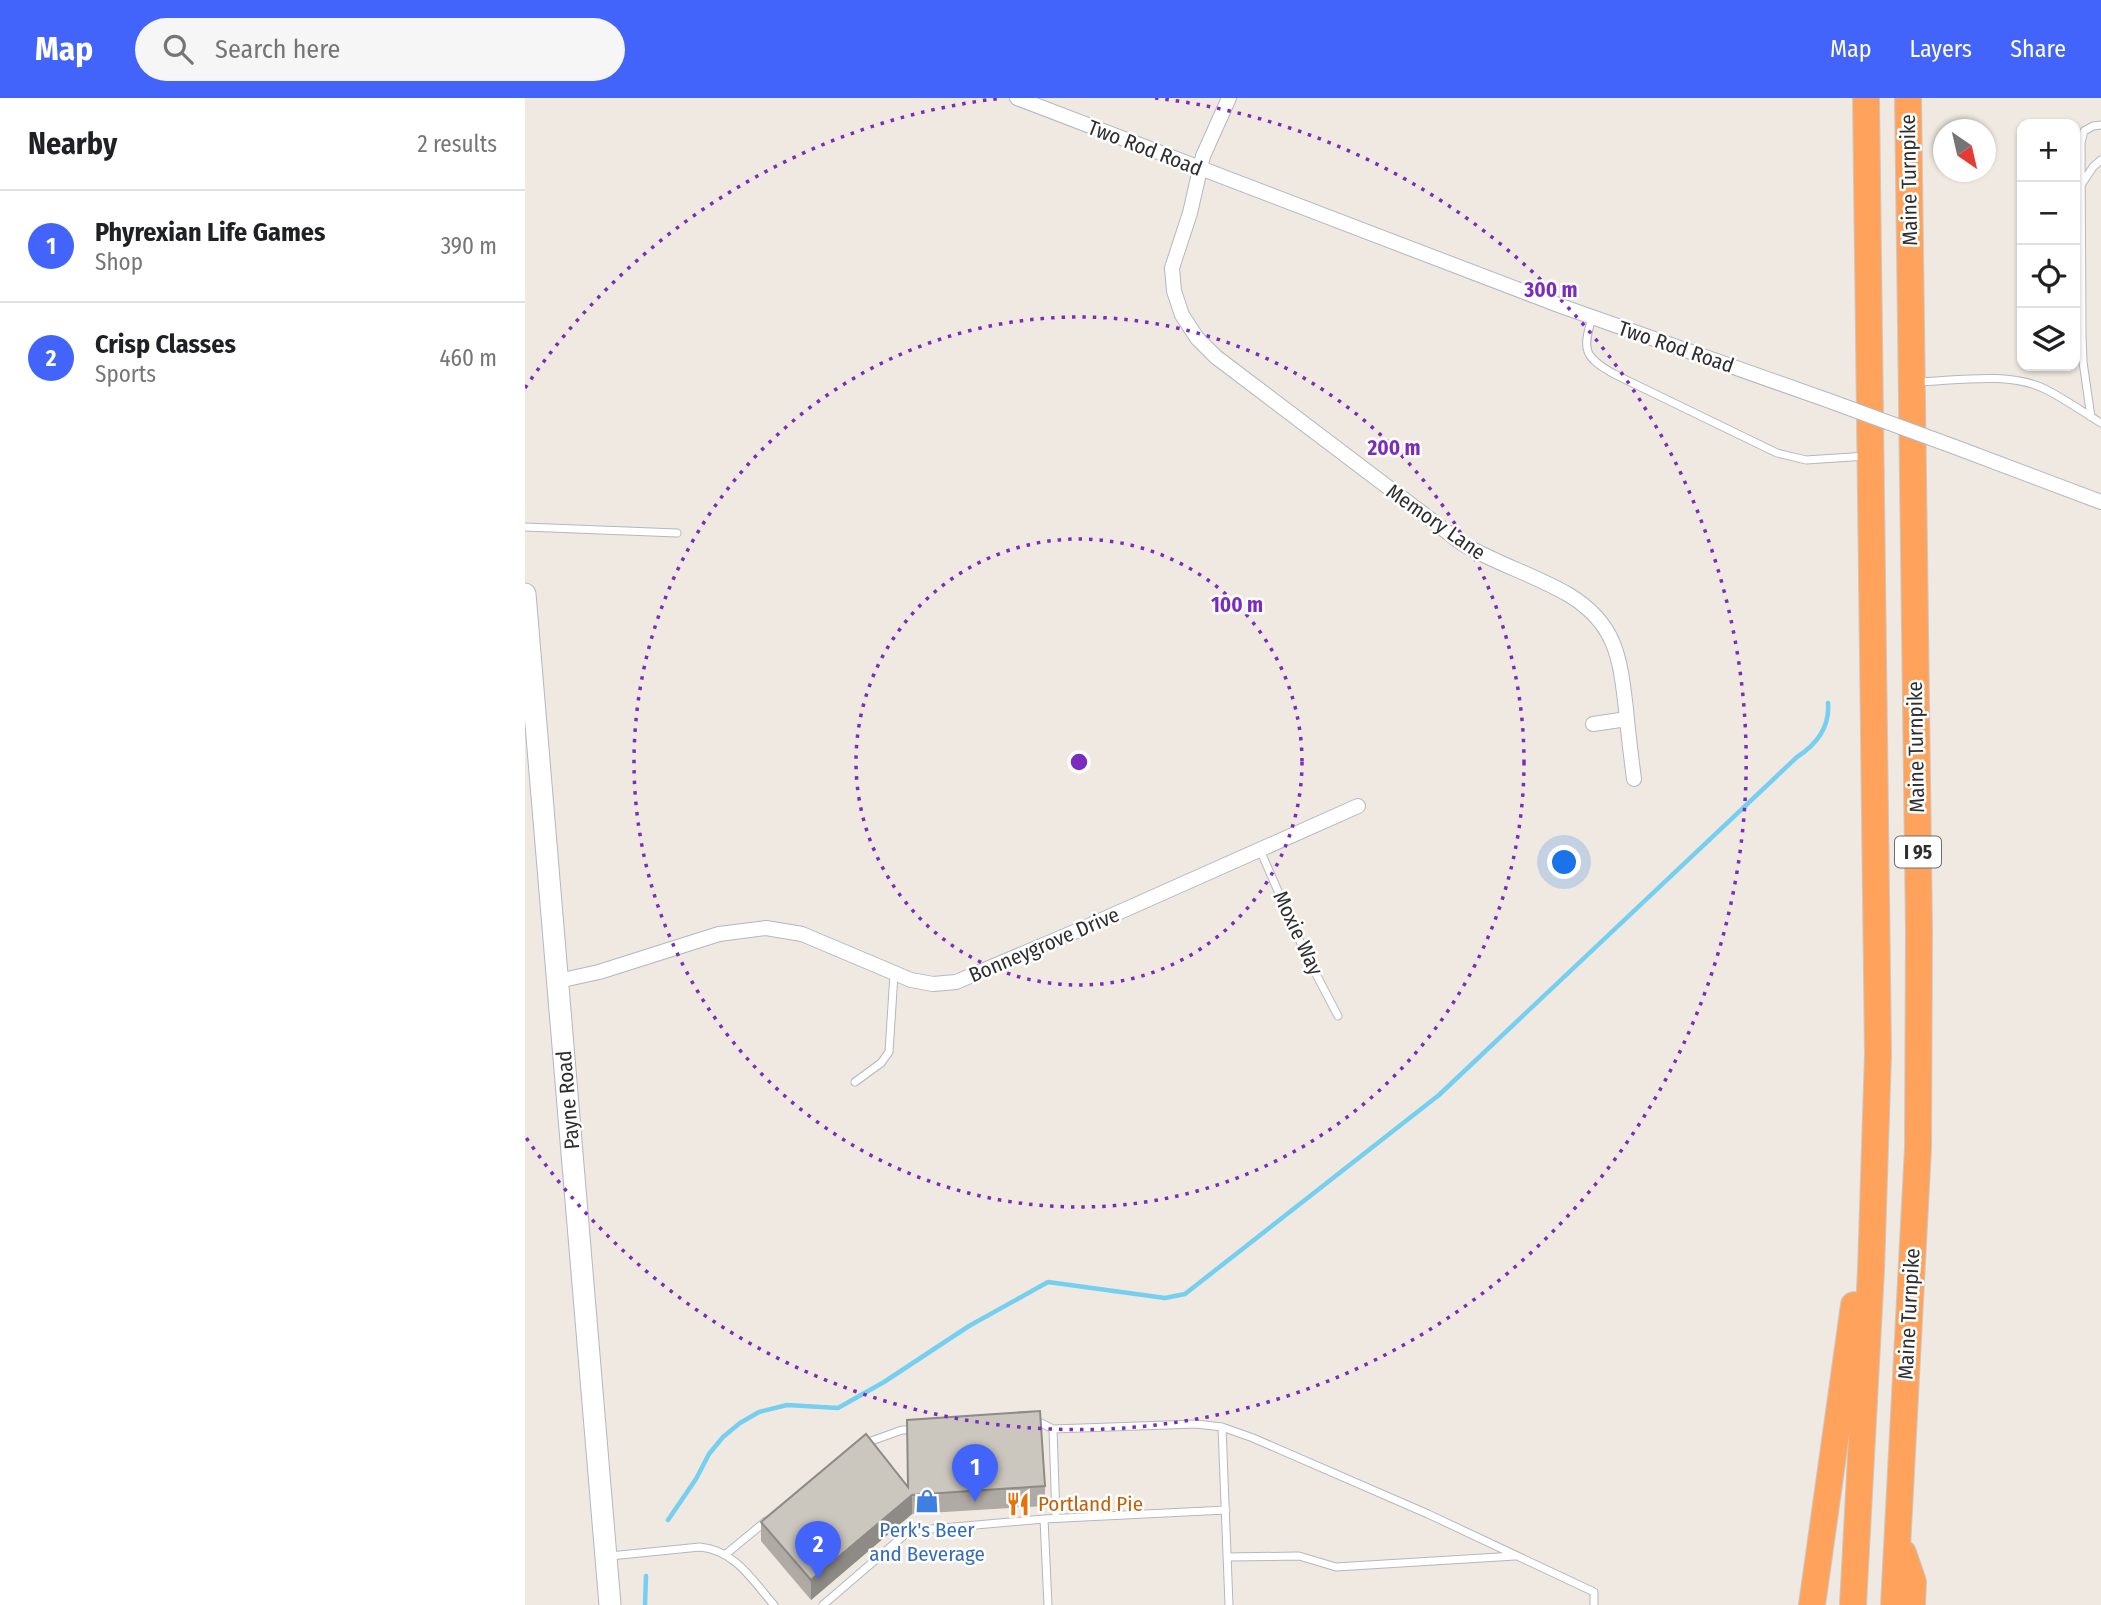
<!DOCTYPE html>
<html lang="en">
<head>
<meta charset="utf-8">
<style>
  :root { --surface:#fff; --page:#f6f6f6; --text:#202124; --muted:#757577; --line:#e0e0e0; --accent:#4264fb }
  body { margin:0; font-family:"Fira Sans Condensed",sans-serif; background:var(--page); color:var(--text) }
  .controls { position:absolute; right:21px; top:21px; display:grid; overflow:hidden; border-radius:14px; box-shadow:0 2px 5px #0004 }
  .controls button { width:63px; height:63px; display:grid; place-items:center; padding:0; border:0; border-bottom:2px solid var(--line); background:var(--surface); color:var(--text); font:35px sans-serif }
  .compass { position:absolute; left:1408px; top:21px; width:63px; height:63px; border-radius:50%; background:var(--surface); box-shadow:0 2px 5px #0004; rotate:146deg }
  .you { position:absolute; left:1040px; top:765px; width:24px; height:24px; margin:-18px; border:5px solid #fff; border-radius:50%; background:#1a73e8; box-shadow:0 0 0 10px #1a73e833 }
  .badge { display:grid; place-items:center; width:46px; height:46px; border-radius:50%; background:var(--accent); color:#fff; font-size:23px; font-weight:700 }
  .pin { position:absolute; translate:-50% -58px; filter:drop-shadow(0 2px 4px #0008) }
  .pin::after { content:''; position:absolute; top:37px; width:24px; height:21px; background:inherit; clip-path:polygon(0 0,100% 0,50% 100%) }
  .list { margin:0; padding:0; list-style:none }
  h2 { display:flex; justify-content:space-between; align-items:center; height:91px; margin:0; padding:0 28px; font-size:30px }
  h2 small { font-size:23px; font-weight:400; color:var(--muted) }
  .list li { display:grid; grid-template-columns:46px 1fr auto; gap:21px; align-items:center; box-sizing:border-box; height:112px; padding:0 28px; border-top:2px solid var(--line) }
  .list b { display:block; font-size:26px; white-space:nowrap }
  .list p { margin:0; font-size:23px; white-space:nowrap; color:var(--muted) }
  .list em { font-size:23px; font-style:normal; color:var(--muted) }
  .icon { flex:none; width:38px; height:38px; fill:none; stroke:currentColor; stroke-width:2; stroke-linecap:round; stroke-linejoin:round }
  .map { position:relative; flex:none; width:1576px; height:1507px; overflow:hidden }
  header { display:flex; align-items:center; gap:42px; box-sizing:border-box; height:98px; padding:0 35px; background:var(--accent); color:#fff }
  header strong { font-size:33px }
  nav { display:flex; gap:38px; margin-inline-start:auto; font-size:24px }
  .search { width:490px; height:63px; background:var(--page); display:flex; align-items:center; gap:18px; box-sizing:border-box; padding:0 24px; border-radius:38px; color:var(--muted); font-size:26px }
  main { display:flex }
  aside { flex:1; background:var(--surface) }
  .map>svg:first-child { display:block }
</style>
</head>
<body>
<header>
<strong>Map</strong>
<div class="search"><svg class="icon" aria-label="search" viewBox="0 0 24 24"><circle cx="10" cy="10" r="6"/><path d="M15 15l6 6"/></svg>Search here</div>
<nav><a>Map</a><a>Layers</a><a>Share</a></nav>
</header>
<main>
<aside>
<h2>Nearby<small>2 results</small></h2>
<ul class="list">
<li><span class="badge">1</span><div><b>Phyrexian Life Games</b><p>Shop</p></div><em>390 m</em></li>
<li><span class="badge">2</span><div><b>Crisp Classes</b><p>Sports</p></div><em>460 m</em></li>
</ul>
</aside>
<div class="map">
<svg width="1576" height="1507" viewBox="0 0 1576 1507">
  <rect width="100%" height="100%" fill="#efe9e1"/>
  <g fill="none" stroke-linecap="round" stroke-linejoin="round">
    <path stroke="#75cff0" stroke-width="4.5" d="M143 1422 171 1381 184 1356 198 1339 215 1325 234 1314 262 1307 313 1310 359 1284 444 1228 523 1184 640 1200 660 1196 914 997 1272 659C1292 646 1305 629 1303 605
      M120 1507 121 1478"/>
    <g stroke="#b4b7c1" stroke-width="9">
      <path id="service" d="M1556 87 1568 69 1576 62
        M1067 220C1057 252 1059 259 1089 276L1252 355 1281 362 1342 358
        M1391 284C1431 283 1483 273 1520 291 1540 301 1558 314 1576 325
        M1566 319 1558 264 1557 238 1556 45 1559 33 1568 28 1576 27
        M0 429 152 435
        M735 752 781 857 813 918
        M330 984 356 965 364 954 369 876
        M507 1325H516L528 1331 671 1326 697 1329 728 1340 903 1416 1069 1494V1507
        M697 1329 704 1507
        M528 1331 531 1420
        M338 1346 377 1332H390
        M519 1421 523 1507
        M201 1456 241 1423
        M85 1458 175 1449C210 1452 228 1483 249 1507
        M702 1459 774 1458 811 1469 990 1458
        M298 1507 384 1433 519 1421 701 1412"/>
    </g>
    <g stroke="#b4b7c1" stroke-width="16">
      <path id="minor" d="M492 0 1036 208 1302 302
        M704 0 678 58 665 115 647 170 649 193 657 217 672 240 691 259 938 446C972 466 1010 477 1044 497 1092 526 1095 561 1101 611 1103 634 1106 658 1109 681
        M1430 349 1576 404
        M1068 626 1102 621
        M33 883 74 874 194 836 241 830 277 836 386 882 408 886 431 884 561 829 833 708"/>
    </g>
    <g stroke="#b4b7c1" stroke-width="23">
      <path id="secondary" d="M0 496 85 1507"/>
    </g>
    <g stroke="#c9c9c9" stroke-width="28">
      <path id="motorway" d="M1378 1455 1388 1484 1387 1507
        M1287 1507 1329 1207
        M1328 1507 1346 1172 1353 956 1341 0
        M1369 1507 1393 1050 1394 833 1383 0"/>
    </g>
    <use href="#service" stroke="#fff" stroke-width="7"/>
    <use href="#minor" stroke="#fff" stroke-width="14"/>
    <use href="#secondary" stroke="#fff" stroke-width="21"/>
    <use href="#motorway" stroke="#ffa35c" stroke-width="26"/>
    <g stroke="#b4b7c1" stroke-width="16" stroke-linecap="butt">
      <path id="minor-bridge" d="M1302 302 1430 349"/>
    </g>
    <use href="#minor-bridge" stroke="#fff" stroke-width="14"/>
  </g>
  <path fill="#afaba4" d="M383 1388H520V1408L387 1416 286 1502 236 1443V1424Z"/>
  <path fill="#8e8b86" d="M387 1397V1416L286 1502V1482Z"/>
  <path fill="#cbc7bf" stroke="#8e8b86" stroke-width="2" d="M515 1313 520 1388 387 1397 286 1482 236 1424 341 1336 383 1389 382 1322Z"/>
  <g fill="none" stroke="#7b2cbf" stroke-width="3.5" stroke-dasharray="3.5 7">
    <circle cx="554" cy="664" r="223"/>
    <circle cx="554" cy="664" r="445"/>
    <path d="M0 290A668 668 0 0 1 478 0M630 0A668 668 0 1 1 0 1038"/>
  </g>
  <defs>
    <g id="shop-bare" transform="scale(1.89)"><path d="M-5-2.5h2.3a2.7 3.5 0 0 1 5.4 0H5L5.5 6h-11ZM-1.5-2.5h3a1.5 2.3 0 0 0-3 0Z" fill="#3f7fe0" stroke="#fff" stroke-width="2.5" paint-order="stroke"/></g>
    <g id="restaurant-bare" transform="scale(1.89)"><path d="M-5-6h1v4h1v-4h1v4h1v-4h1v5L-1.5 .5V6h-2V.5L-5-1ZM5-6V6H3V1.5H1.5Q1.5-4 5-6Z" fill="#e8710a" stroke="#fff" stroke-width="2.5" paint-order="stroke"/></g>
  </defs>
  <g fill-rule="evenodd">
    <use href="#shop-bare" x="402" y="1403"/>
    <use href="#restaurant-bare" x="493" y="1406"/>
  </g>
  <g text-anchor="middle" stroke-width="5" stroke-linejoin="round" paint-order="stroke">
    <rect fill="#fff" stroke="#6d6d6d" stroke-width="2" x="1370" y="738.5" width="46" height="31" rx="5"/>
    <g font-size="19" font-weight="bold" fill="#2e2e2e">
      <text x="1393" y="761">I 95</text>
    </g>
    <g font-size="21" fill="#2e2e2e" stroke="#fff">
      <text transform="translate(620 50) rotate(21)" y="7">Two Rod Road</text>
      <text transform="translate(1384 82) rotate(-91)" y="7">Maine Turnpike</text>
      <text transform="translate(1151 249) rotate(19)" y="7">Two Rod Road</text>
      <text transform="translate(911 424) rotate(35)" y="7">Memory Lane</text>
      <text transform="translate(1391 649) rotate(-91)" y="7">Maine Turnpike</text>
      <text transform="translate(773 835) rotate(65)" y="7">Moxie Way</text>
      <text transform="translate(519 847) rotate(-23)" y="7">Bonneygrove Drive</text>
      <text transform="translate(43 1002) rotate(-95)" y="7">Payne Road</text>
      <text transform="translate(1384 1216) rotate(-87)" y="7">Maine Turnpike</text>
    </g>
    <g font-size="21" fill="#c56008" stroke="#fff" text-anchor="start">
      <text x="513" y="1413">Portland Pie</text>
    </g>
    <g font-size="21" fill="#366cbe" stroke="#fff">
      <text x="402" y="1439">Perk's Beer<tspan x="402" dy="24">and Beverage</tspan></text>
    </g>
  </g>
  <circle cx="554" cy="664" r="10" fill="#7b2cbf" stroke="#fff" stroke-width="3.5"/>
  <g font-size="21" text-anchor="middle" font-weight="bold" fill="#7b2cbf" stroke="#fff" stroke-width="5" stroke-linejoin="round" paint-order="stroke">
    <text x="1026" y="199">300 m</text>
    <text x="869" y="357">200 m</text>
    <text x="712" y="514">100 m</text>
  </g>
</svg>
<div class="controls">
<button>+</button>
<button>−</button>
<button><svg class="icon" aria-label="locate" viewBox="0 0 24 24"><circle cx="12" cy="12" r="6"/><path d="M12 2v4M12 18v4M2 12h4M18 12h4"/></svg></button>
<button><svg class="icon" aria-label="layers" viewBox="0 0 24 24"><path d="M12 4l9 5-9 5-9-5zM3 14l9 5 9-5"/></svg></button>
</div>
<svg class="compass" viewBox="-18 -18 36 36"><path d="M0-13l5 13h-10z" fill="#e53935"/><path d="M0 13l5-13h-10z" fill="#757577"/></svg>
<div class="you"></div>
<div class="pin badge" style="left:450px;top:1404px">1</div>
<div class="pin badge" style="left:293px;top:1481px">2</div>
</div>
</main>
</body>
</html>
